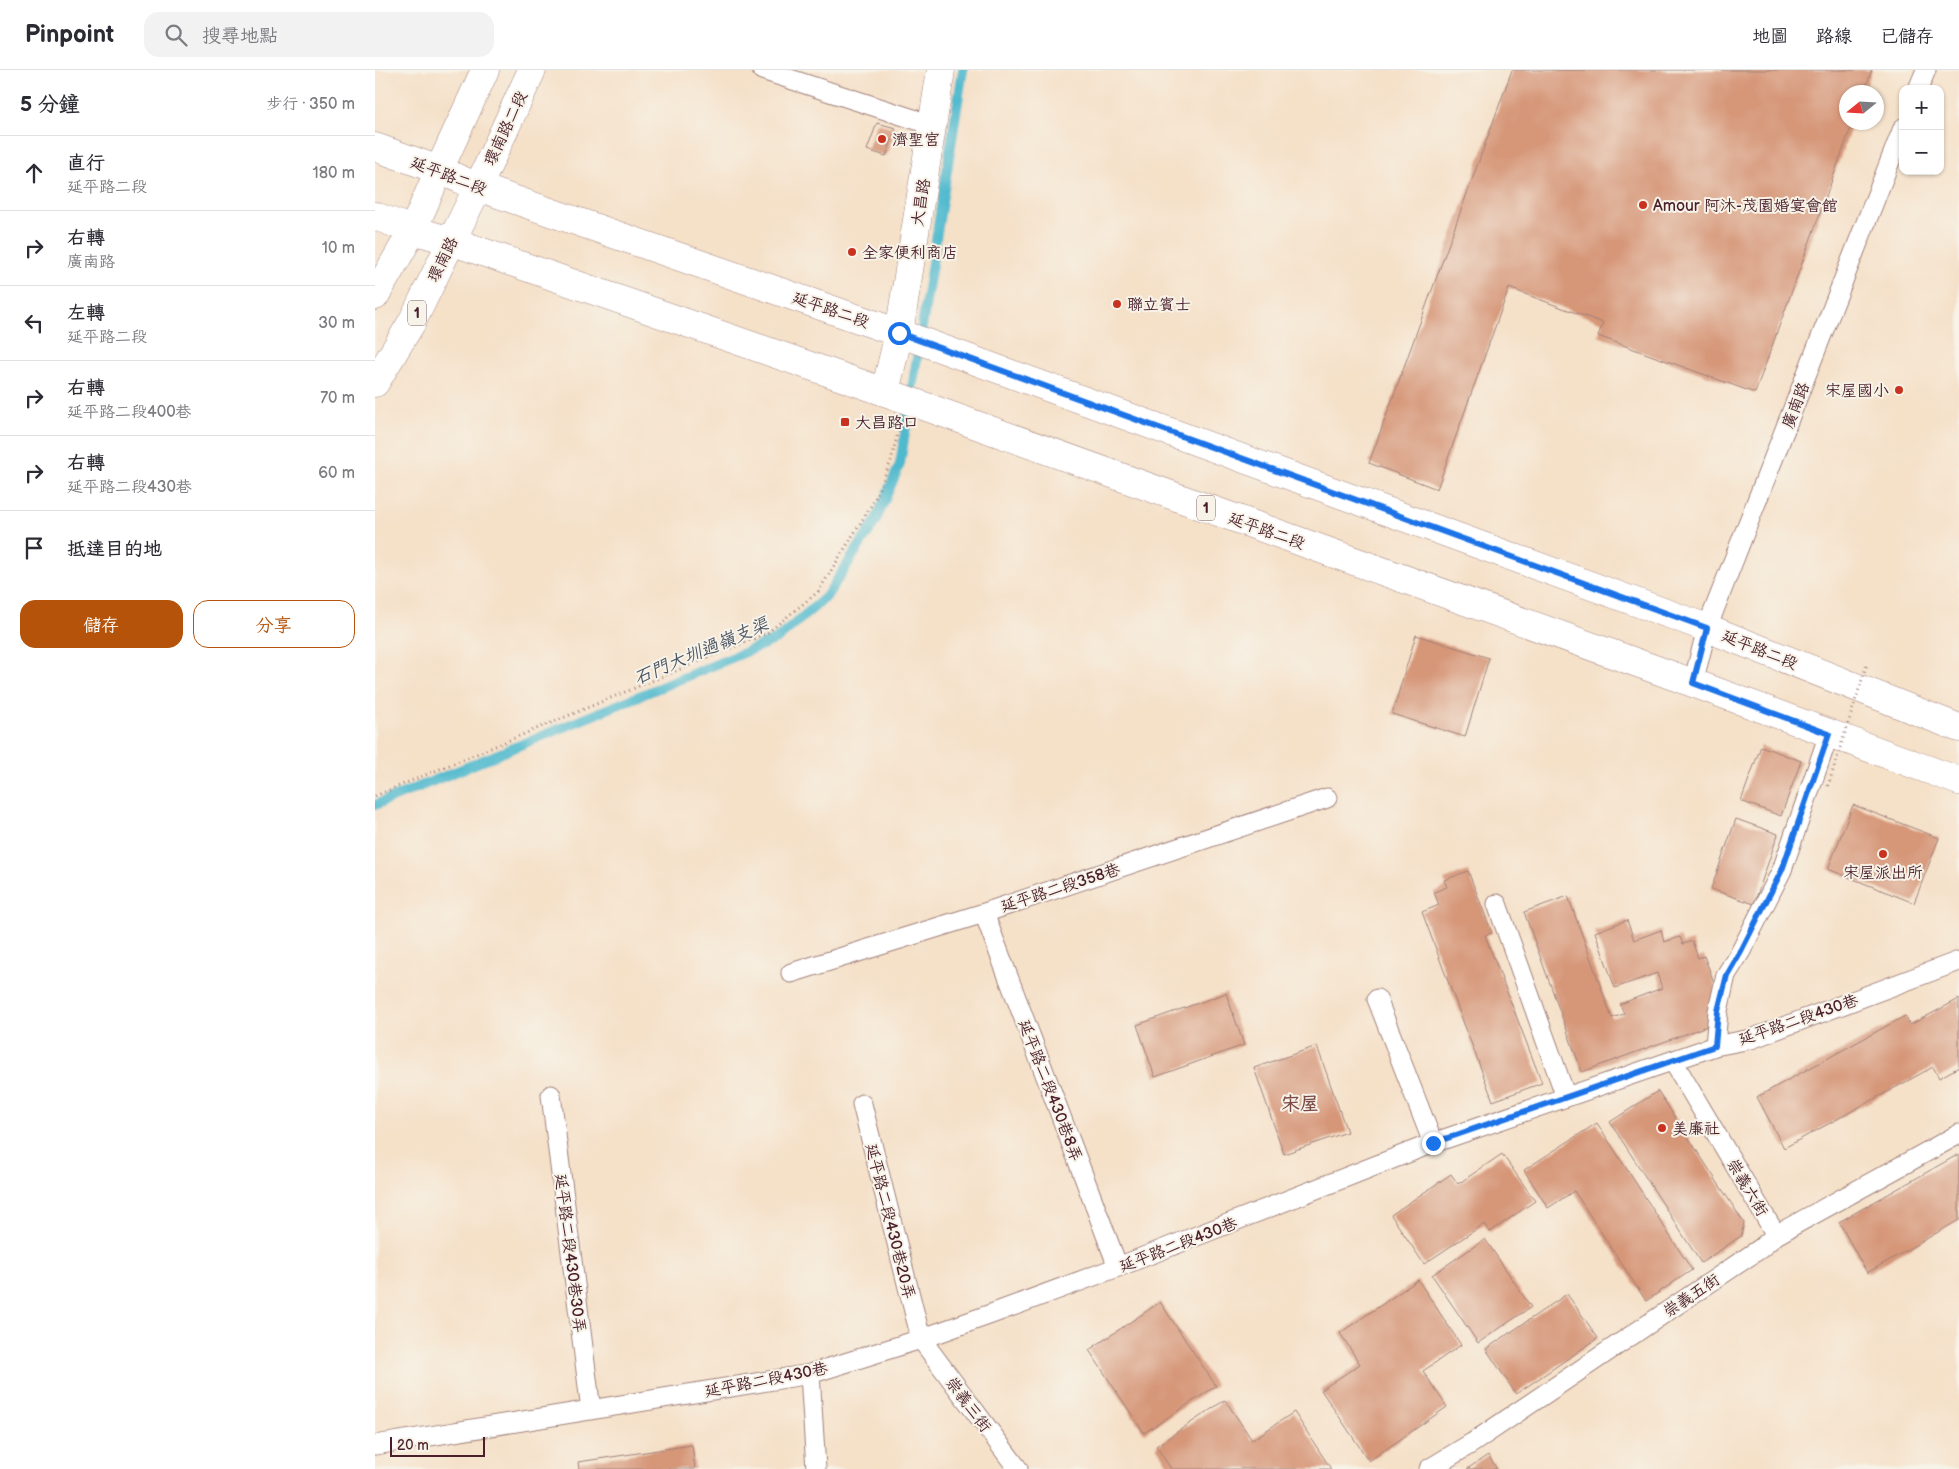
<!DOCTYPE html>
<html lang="zh-TW">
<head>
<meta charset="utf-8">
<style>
  :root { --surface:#fff; --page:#f2f2f3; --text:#2b2b33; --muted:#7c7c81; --line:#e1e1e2; --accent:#b45309 }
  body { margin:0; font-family:"Balsamiq Sans","LXGW WenKai TC",sans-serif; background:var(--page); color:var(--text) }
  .controls { position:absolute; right:15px; top:15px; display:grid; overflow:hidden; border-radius:10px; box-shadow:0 1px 4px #0004 }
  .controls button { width:45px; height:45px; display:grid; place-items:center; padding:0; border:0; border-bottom:1px solid var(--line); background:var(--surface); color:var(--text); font:25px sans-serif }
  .compass { position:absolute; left:1464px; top:15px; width:45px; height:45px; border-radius:50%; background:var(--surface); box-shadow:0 1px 4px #0004; rotate:252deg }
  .scale { position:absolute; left:15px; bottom:12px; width:95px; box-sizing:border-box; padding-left:5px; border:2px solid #4a1f2b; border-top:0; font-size:14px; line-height:18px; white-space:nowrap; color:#4a1f2b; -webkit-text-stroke:4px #f7f3e8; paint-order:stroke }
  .stop { position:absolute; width:15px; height:15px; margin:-11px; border:4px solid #1a73e8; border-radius:50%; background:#fff }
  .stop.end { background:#1a73e8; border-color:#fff; box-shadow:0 1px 5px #0008 }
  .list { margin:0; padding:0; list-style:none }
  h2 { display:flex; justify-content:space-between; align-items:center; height:65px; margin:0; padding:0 20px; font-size:21px }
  h2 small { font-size:16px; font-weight:400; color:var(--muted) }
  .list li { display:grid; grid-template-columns:32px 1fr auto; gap:15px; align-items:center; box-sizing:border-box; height:75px; padding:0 20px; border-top:1px solid var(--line) }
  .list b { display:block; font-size:19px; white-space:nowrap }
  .list p { margin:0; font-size:16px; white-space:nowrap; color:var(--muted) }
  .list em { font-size:16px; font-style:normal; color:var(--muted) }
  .actions { display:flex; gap:10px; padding:15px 20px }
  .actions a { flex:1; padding:11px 0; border:1px solid var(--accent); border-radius:15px; text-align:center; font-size:18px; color:var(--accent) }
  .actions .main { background:var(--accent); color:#fff }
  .icon { flex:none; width:28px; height:28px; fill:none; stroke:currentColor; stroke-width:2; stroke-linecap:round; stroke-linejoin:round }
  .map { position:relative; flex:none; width:1584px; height:1399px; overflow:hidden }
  header { display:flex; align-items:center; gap:30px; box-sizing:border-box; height:70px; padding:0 25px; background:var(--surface); border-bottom:1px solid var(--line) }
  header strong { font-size:24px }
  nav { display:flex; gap:28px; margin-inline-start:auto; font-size:18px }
  .search { width:350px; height:45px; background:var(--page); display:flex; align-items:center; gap:12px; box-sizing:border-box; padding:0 18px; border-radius:15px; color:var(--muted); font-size:19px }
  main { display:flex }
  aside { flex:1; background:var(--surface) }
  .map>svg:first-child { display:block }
</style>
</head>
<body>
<header>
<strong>Pinpoint</strong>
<div class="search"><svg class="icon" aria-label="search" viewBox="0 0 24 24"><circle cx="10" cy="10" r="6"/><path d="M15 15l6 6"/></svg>搜尋地點</div>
<nav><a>地圖</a><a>路線</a><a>已儲存</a></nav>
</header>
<main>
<aside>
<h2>5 分鐘<small>步行 · 350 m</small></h2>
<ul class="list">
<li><svg class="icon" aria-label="ahead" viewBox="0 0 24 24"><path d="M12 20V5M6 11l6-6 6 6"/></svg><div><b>直行</b><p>延平路二段</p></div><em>180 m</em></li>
<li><svg class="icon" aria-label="right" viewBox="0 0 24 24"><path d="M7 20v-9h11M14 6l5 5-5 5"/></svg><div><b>右轉</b><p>廣南路</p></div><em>10 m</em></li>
<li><svg class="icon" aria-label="left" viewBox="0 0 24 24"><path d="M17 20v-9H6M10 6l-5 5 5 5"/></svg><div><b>左轉</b><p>延平路二段</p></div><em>30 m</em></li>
<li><svg class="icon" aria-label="right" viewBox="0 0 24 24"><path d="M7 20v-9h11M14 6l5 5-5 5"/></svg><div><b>右轉</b><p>延平路二段400巷</p></div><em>70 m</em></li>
<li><svg class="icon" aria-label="right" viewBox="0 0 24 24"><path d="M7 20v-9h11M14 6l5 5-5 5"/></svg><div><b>右轉</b><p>延平路二段430巷</p></div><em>60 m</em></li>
<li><svg class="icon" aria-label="arrive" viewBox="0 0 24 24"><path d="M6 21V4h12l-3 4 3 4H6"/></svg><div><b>抵達目的地</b></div></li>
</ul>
<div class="actions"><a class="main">儲存</a><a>分享</a></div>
</aside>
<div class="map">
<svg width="1584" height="1399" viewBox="0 0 1584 1399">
  <rect width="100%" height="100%" fill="#f7f3e8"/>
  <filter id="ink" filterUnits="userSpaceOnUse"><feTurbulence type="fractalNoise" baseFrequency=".02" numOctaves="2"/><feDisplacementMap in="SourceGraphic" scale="10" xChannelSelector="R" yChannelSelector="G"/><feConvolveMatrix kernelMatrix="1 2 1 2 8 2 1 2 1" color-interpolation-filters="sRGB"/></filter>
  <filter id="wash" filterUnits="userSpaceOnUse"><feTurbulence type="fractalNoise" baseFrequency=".0096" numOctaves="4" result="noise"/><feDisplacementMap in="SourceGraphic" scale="20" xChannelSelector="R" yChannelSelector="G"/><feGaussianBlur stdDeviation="1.12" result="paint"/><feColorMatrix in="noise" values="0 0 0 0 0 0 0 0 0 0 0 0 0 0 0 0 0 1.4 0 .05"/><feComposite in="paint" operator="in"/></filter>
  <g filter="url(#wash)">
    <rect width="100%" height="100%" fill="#f5e0c8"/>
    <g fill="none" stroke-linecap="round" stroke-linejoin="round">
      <path stroke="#50b9ce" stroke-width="10" d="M0 735 402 569 451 527 500 452 525 394 588 0"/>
    </g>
    <g id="blocks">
      <path fill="#d69678" d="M1137 0H1497L1489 22H1472V52H1478L1380 323 1223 266 1228 253 1134 218 1062 419 994 393Z
        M502 53 521 58 511 86 492 80Z
        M1041 565 1114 588 1090 667 1017 644Z
        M1386 676 1426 691 1406 746 1366 731Z
        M1478 735 1564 768 1539 833 1453 799Z
        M1361 749 1403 764 1379 834 1336 819Z
        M1093 801 1117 863 1110 865 1167 1013 1118 1031 1047 842 1064 835 1059 822 1072 817 1069 810Z
        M1193 826 1237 948 1249 944 1245 934 1287 918 1282 903 1240 918 1220 862 1252 850 1259 870 1286 860 1289 872 1305 867 1308 874 1317 871 1323 888 1329 886 1343 923 1332 956 1207 1002 1149 842Z
        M851 923 869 975 780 1007 762 955Z
        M1584 929V997L1564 1008 1558 997 1409 1078 1382 1027 1530 946 1535 955Z
        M942 976 972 1062 909 1084 879 998Z
        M1283 1021 1369 1153 1366 1166 1326 1193 1235 1052Z
        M1222 1053 1317 1200 1271 1231 1199 1121 1173 1138 1149 1100Z
        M1127 1084 1160 1131 1115 1162 1109 1154 1049 1194 1016 1145 1076 1104 1083 1114Z
        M1584 1084V1150L1492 1203 1464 1152Z
        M1110 1169 1156 1237 1103 1273 1057 1205Z
        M1043 1210 1086 1275 1048 1301 1072 1337 994 1391 946 1320 985 1294 965 1263Z
        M1192 1224 1223 1268 1141 1324 1111 1279Z
        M785 1232 841 1316 769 1363 714 1280Z
        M850 1330 877 1370 919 1342 956 1399H796L781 1376Z
        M317 1375 320 1399H204L203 1392Z
        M1113 1385 1122 1399H1092Z"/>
    </g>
  </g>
  <g filter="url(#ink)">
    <use href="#blocks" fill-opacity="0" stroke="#a0807a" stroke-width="1"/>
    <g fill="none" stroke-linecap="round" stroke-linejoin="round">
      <g stroke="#a0807a" stroke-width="21">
        <path id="lane" d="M387 0 557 55
          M1543 19 1551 0
          M1318 613 1332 558 1528 58
          M1122 834 1191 1027
          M609 843 743 1197
          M416 903 609 843 952 728
          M1002 929 1058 1073
          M1340 976 1343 941 1351 905 1366 881 1407 800 1454 664
          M1298 991 1401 1165
          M176 1025 216 1340
          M487 1034 546 1269 643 1399
          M435 1304 441 1399
          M0 1375 435 1304 546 1269 619 1243 743 1197 1058 1073 1340 976 1376 969 1584 891
          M1054 1399 1097 1373 1386 1178 1401 1165 1584 1064"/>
      </g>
      <g stroke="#a0807a" stroke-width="29">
        <path id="street" d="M510 322 524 263 566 0"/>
      </g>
      <g stroke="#a0807a" stroke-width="29">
        <path id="secondary" d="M0 77 64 100 110 0
          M103 117 157 0
          M0 146 38 160"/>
      </g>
      <g stroke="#a0807a" stroke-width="29">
        <path id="primary" d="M38 160 76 171 510 322 1318 613 1584 711
          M0 226 38 160 64 100 103 117 524 263 1332 558 1584 658
          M0 313 37 252 103 117"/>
      </g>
      <path stroke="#a0807a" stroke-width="3" stroke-dasharray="1 4" stroke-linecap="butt" d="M0 726 392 563 443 522 499 431 516 391 524 357"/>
      <use href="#lane" stroke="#fff" stroke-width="19"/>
      <use href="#street" stroke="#fff" stroke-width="28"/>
      <use href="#secondary" stroke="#fff" stroke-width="28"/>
      <use href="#primary" stroke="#fff" stroke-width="28"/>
      <path stroke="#a0807a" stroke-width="3" stroke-dasharray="1 4" stroke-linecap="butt" d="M1453 716 1492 594"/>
    </g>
  </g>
  <g fill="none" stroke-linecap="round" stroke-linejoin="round" filter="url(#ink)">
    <path stroke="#1a73e8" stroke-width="6" d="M524 263 1332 558 1318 613 1454 664 1407 800 1366 881 1352 905 1343 941 1340 976 1058 1073"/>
  </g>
  <g fill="#c8321e" stroke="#f7f3e8" stroke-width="2">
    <circle cx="507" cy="69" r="5"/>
    <circle cx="1268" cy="135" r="5"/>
    <circle cx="477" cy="182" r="5"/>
    <circle cx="742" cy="234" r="5"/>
    <circle cx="1524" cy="320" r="5"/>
    <rect x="465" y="347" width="10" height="10" rx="2.5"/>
    <circle cx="1508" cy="784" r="5"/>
    <circle cx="1287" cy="1058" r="5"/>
  </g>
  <g text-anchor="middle" stroke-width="4" stroke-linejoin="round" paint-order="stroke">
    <g fill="#f7f3e8" stroke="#7e5f64" stroke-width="1">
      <rect x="33" y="230.5" width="18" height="25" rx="4"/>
      <rect x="822" y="425.5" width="18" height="25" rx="4"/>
    </g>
    <g font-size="15" font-weight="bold" fill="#4a1f2b">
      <text x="42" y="248">1</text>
      <text x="831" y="443">1</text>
    </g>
    <g font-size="16" fill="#4a1f2b" stroke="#f7f3e8">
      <text transform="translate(130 58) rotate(-65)" y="6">環南路二段</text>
      <text transform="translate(74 105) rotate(21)" y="6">延平路二段</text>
      <text transform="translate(545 132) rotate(-81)" y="6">大昌路</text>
      <text transform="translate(67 189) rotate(-64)" y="6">環南路</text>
      <text transform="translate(456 239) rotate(19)" y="6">延平路二段</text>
      <text transform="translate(1420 335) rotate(-69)" y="6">廣南路</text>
      <text transform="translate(892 460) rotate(20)" y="6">延平路二段</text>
      <text transform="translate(1385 579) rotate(22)" y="6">延平路二段</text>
      <text transform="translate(685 817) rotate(-18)" y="6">延平路二段358巷</text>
      <text transform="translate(1423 949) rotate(-19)" y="6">延平路二段430巷</text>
      <text transform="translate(676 1020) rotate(69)" y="6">延平路二段430巷8弄</text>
      <text transform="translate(1373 1117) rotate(59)" y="6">崇義六街</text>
      <text transform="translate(516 1151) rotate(76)" y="6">延平路二段430巷20弄</text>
      <text transform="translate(803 1174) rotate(-21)" y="6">延平路二段430巷</text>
      <text transform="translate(196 1183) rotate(83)" y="6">延平路二段430巷30弄</text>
      <text transform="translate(1316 1225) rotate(-34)" y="6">崇義五街</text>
      <text transform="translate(391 1309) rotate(-11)" y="6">延平路二段430巷</text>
      <text transform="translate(594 1334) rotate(53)" y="6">崇義三街</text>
    </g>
    <g font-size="16" fill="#4a1f2b" stroke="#f7f3e8" text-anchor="start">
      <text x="517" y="75">濟聖宮</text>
      <text x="1278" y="141">Amour 阿沐-茂園婚宴會館</text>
      <text x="487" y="188">全家便利商店</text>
      <text x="752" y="240">聯立賓士</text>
      <text x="1514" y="326" text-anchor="end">宋屋國小</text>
      <text x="480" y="358">大昌路口</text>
      <text x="1508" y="808" text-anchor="middle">宋屋派出所</text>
      <text x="1297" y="1064">美廉社</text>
    </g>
    <g font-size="18" font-style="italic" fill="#4c5564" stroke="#f7f3e8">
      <text transform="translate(326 581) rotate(-23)" y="6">石門大圳過嶺支渠</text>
    </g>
    <g font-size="19" font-weight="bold" fill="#7b4946" stroke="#f7f3e8">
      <text x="925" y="1040">宋屋</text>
    </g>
  </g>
</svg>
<div class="controls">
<button>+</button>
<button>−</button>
</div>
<svg class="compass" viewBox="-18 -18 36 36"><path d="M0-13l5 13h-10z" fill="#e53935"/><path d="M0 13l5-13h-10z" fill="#7c7c81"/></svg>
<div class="scale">20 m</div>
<div class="stop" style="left:524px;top:263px"></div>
<div class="stop end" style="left:1058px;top:1073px"></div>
</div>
</main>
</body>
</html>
